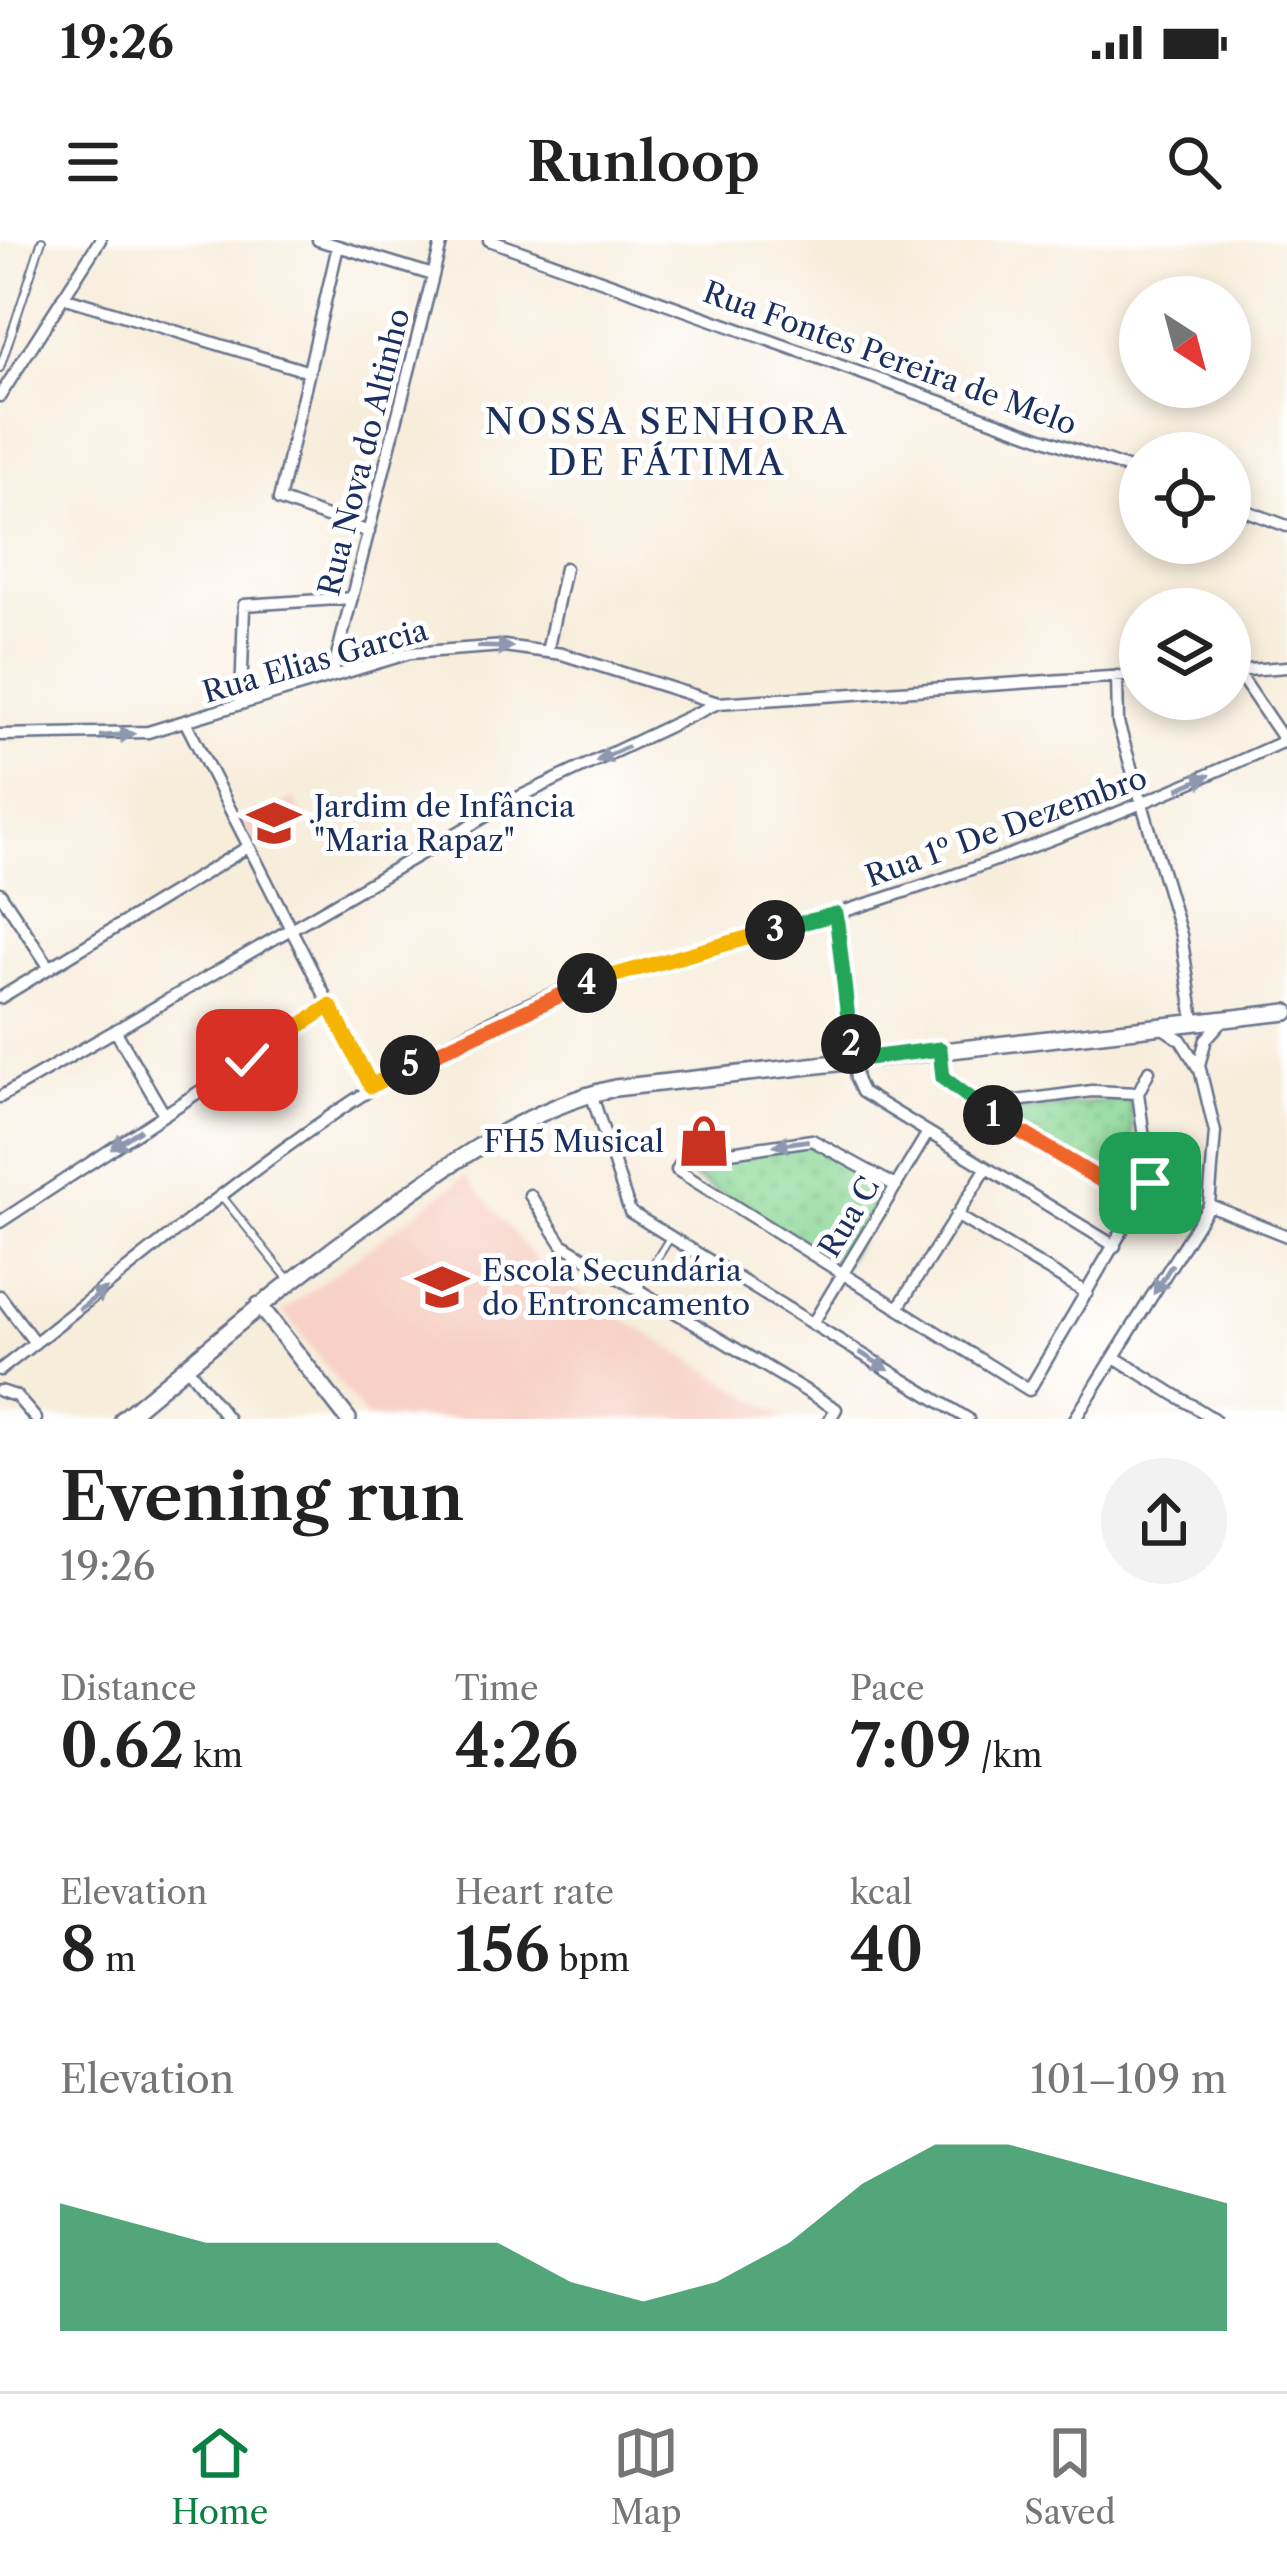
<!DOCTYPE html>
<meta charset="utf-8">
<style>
:root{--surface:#fff;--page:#f2f2f2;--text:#222;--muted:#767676;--line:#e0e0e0;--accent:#0b8043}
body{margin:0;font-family:"Libre Caslon Text",serif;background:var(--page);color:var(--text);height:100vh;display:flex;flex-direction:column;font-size:45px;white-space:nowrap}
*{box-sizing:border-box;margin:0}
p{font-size:39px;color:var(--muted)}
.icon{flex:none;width:66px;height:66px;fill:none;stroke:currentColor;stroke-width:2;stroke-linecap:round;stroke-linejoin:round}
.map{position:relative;height:1179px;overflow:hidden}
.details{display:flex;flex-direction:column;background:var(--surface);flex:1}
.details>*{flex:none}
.needle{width:78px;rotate:144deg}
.buttons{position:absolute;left:1119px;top:36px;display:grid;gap:24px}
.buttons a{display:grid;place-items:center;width:132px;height:132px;border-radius:50%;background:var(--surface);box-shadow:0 6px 18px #0003;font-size:60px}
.pin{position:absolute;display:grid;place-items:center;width:102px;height:102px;color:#fff;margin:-51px;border-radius:24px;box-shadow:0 6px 18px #0006}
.km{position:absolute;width:60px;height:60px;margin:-30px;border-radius:50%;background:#222;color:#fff;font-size:33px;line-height:60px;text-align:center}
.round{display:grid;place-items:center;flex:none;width:126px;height:126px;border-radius:63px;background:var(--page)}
.overview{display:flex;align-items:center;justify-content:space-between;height:204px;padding:0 60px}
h1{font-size:66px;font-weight:600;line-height:90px}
.figures{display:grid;grid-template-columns:repeat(3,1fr);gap:18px;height:204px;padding:12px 60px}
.figures div{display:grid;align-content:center}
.figures b{font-size:60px;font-weight:600}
.figures small{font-size:33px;font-weight:400}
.figures p{font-size:33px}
.chart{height:336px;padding:24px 60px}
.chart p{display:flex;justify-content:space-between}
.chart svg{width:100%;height:216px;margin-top:12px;fill:var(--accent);opacity:.7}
.status{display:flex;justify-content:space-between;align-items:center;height:84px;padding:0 60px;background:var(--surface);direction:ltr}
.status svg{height:33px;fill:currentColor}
header{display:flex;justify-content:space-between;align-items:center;height:156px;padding:0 60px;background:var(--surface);font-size:54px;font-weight:600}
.tabs{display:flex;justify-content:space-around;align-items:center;height:168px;border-top:3px solid var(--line);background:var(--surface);font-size:33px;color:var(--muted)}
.tabs a{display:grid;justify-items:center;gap:6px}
.tabs .on{color:var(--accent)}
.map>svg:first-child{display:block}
</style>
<div class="status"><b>19:26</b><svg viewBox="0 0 49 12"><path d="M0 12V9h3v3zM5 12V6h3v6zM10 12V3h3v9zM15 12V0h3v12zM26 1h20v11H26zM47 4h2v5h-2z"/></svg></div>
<header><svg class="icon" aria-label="menu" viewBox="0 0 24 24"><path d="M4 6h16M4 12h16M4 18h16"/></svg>Runloop<svg class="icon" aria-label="search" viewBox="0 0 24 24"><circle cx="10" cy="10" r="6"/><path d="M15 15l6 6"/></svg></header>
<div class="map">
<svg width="1287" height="1179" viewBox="0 0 1287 1179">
<defs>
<pattern id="grass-dots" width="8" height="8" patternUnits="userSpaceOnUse" patternTransform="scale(3)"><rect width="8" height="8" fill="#8bd795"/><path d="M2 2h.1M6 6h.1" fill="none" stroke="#77b983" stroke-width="1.8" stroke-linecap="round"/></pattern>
</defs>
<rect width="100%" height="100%" fill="#fff"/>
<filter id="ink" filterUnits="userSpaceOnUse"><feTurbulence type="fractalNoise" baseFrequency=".00833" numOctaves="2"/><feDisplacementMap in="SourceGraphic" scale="24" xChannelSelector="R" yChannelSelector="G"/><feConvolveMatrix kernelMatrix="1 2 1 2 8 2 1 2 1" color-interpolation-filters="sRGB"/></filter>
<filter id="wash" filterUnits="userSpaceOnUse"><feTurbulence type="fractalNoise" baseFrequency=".004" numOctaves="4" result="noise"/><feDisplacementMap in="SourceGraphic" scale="48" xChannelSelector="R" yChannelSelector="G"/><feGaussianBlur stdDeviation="2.7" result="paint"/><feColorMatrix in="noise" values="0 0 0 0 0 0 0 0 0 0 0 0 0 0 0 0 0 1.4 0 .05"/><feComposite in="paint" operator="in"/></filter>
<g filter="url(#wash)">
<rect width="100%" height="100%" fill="#f7eddb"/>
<!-- built -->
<path fill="#f7d1c6" d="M295,559l11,24 -53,25 -11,-24z
M466,936l78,94 243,149h-420l-84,-108z"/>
<!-- grass -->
<path fill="url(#grass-dots)" stroke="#53837a" stroke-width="3" d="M1130,859l8,100 -142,-86z
M811,903l80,44 -50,80 -159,-97 6,-9z"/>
</g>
<g filter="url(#ink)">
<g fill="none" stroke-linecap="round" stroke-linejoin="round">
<!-- lane casing -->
<g stroke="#68728a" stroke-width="10">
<path id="lane" d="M0,128l42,-128
M224,959l65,81
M638,1049l33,-53"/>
</g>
<!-- street casing -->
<g stroke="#68728a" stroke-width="15">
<path id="street" d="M318,0l115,35
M489,0l651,233
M338,6l-59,254 90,32
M63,57l243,74
M0,156l100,-156
M1230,265l57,21
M547,412l18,-84
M1233,431l54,-4
M1237,431l49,72
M332,436l110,-436
M1117,436l1,47 63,212 13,85
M241,464l3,-99 108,-7
M186,483l185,363
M0,495l148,-3 262,-79 94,-7 58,8 156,49 422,-28
M0,653l50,75
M837,674l19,165 6,13 253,154
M0,758l248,-151
M1160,786l21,14 18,29
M115,790l49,84
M940,809l3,29 20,19 177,107
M591,853l39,119 338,207
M0,857l521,-301 197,-93
M978,866l114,-15 46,2
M896,946l-84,-46 -129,19 -6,11 352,220 121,-207 -12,-90 11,-22
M530,955l32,49 274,165 -6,10
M1209,965l78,31
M956,975l131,78
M0,982l330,-216
M0,1056l35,47
M898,1068l88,-139
M813,1083l114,-189
M1114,1117l100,62
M186,1126l42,53
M0,1130c170,-131 362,-305 563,-380 89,-33 182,-49 272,-76 153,-46 304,-107 449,-173
M0,1151l16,5 20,23
M1075,1179l134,-214 6,-73 -16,-67 7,-26 17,-19"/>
</g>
<!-- secondary casing -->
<g stroke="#68728a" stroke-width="20">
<path id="secondary" d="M259,1065l89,114
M123,1179c85,-71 169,-141 259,-206 72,-52 145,-105 233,-125l672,-76"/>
</g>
<!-- lane -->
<use href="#lane" stroke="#fff" stroke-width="6"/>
<!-- street -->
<use href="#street" stroke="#fff" stroke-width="10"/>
<!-- secondary -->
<use href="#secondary" stroke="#fff" stroke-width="15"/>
</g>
<!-- one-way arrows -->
<defs><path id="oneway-solid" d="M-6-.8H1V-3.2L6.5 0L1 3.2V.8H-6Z" transform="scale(3)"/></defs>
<g fill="#8d97ae">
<use href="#oneway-solid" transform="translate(495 407) rotate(1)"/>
<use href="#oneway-solid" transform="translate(117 495) rotate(-4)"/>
<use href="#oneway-solid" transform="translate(612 514) rotate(155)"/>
<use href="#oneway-solid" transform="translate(1194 542) rotate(-24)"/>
<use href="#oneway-solid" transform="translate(126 899) rotate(147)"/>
<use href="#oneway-solid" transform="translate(791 903) rotate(172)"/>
<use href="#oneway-solid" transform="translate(1163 1039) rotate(122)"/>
<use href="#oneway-solid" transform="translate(93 1059) rotate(-37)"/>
<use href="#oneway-solid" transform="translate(874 1121) rotate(32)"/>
</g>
</g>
<g fill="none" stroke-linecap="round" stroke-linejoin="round" filter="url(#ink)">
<!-- split-1 casing -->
<g stroke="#fff" stroke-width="24">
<path id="split-1" d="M993,875l147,89 10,-21"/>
</g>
<!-- split-2 casing -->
<g stroke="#fff" stroke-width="24">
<path id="split-2" d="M851,804l2,16 87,-11 3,29 50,37"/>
</g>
<!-- split-3 casing -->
<g stroke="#fff" stroke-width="24">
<path id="split-3" d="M775,690l61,-16 15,130"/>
</g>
<!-- split-4 casing -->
<g stroke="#fff" stroke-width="24">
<path id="split-4" d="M587,743l188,-53"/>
</g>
<!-- split-5 casing -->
<g stroke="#fff" stroke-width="24">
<path id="split-5" d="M410,825l177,-82"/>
</g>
<!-- split-6 casing -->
<g stroke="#fff" stroke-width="24">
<path id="split-6" d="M247,820l83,-54 41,80 39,-21"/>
</g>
<!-- split-1 -->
<use href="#split-1" stroke="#f0652b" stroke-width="15"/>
<!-- split-2 -->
<use href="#split-2" stroke="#22a559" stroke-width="15"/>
<!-- split-3 -->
<use href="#split-3" stroke="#22a559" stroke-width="15"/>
<!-- split-4 -->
<use href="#split-4" stroke="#f5b400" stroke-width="15"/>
<!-- split-5 -->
<use href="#split-5" stroke="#f0652b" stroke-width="15"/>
<!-- split-6 -->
<use href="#split-6" stroke="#f5b400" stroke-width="15"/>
</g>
<!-- icons -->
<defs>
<g id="school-bare" transform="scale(4.14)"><path d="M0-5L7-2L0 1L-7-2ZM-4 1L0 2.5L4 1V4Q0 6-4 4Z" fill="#c8321e" stroke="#fff" stroke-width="2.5" paint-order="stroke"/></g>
<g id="shop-bare" transform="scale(4.14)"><path d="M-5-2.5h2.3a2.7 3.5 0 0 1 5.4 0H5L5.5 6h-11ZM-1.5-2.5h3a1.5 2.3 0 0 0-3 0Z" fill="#c8321e" stroke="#fff" stroke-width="2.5" paint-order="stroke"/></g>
</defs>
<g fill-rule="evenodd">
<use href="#school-bare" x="274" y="583"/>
<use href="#shop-bare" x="704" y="901"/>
<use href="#school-bare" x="442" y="1047"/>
</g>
<g text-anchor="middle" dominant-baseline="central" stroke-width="10" stroke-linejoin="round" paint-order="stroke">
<!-- street labels -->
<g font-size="30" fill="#1b2f5e" stroke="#fff">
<text transform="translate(890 118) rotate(20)">Rua Fontes Pereira de Melo</text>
<text transform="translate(364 212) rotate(-76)">Rua Nova do Altinho</text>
<text transform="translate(315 421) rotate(-16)">Rua Elias Garcia</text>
<text transform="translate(1006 587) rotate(-20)">Rua 1º De Dezembro</text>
<text transform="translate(849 977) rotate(-59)">Rua C</text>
</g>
<!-- poi labels -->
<g font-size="30" fill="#1b2f5e" stroke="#fff" text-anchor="start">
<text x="314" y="566">Jardim de Infância<tspan x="314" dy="34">"Maria Rapaz"</tspan></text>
<text x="664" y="901" text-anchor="end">FH5 Musical</text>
<text x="482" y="1030">Escola Secundária<tspan x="482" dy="34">do Entroncamento</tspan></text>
</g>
<!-- quarter labels -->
<g font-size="36" letter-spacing="3" fill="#1b2f5e" stroke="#fff">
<text x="667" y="181">NOSSA SENHORA<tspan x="667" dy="41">DE FÁTIMA</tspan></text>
</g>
</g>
</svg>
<div class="buttons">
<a><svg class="needle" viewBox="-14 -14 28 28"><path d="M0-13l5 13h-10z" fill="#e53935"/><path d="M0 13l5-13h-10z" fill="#767676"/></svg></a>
<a><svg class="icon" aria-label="locate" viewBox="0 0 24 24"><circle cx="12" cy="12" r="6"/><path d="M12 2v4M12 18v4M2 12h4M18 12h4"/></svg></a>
<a><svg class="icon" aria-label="layers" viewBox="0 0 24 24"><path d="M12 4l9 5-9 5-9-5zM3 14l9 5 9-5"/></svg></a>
</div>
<div class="pin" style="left:1150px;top:943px;background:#1e9e55"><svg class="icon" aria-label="arrive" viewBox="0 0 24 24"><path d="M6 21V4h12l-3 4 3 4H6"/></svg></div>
<div class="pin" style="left:247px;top:820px;background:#d93025"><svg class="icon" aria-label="check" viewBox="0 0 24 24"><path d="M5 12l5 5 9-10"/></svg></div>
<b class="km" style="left:993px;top:875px">1</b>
<b class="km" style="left:851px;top:804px">2</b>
<b class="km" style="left:775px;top:690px">3</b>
<b class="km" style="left:587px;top:743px">4</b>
<b class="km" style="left:410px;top:825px">5</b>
</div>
<section class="details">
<div class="overview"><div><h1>Evening run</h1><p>19:26</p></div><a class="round"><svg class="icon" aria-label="share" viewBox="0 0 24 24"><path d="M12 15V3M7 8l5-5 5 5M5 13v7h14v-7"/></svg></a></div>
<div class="figures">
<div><p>Distance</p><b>0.62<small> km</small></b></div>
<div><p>Time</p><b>4:26</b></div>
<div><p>Pace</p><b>7:09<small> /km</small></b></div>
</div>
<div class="figures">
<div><p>Elevation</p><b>8<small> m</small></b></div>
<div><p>Heart rate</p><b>156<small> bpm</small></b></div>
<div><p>kcal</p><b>40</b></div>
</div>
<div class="chart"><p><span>Elevation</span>101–109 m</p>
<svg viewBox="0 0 160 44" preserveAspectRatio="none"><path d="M0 44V18L10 22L20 26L30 26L40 26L50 26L60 26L70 34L80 38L90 34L100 26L110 14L120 6L130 6L140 10L150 14L160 18V44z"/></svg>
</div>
</section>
<nav class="tabs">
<a class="on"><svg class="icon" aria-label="home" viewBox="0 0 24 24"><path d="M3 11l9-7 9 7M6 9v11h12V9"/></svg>Home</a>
<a><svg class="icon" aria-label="map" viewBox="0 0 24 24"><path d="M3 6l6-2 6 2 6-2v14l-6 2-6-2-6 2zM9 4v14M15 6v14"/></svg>Map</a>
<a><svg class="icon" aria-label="saved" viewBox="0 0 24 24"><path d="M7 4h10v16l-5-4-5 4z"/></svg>Saved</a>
</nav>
